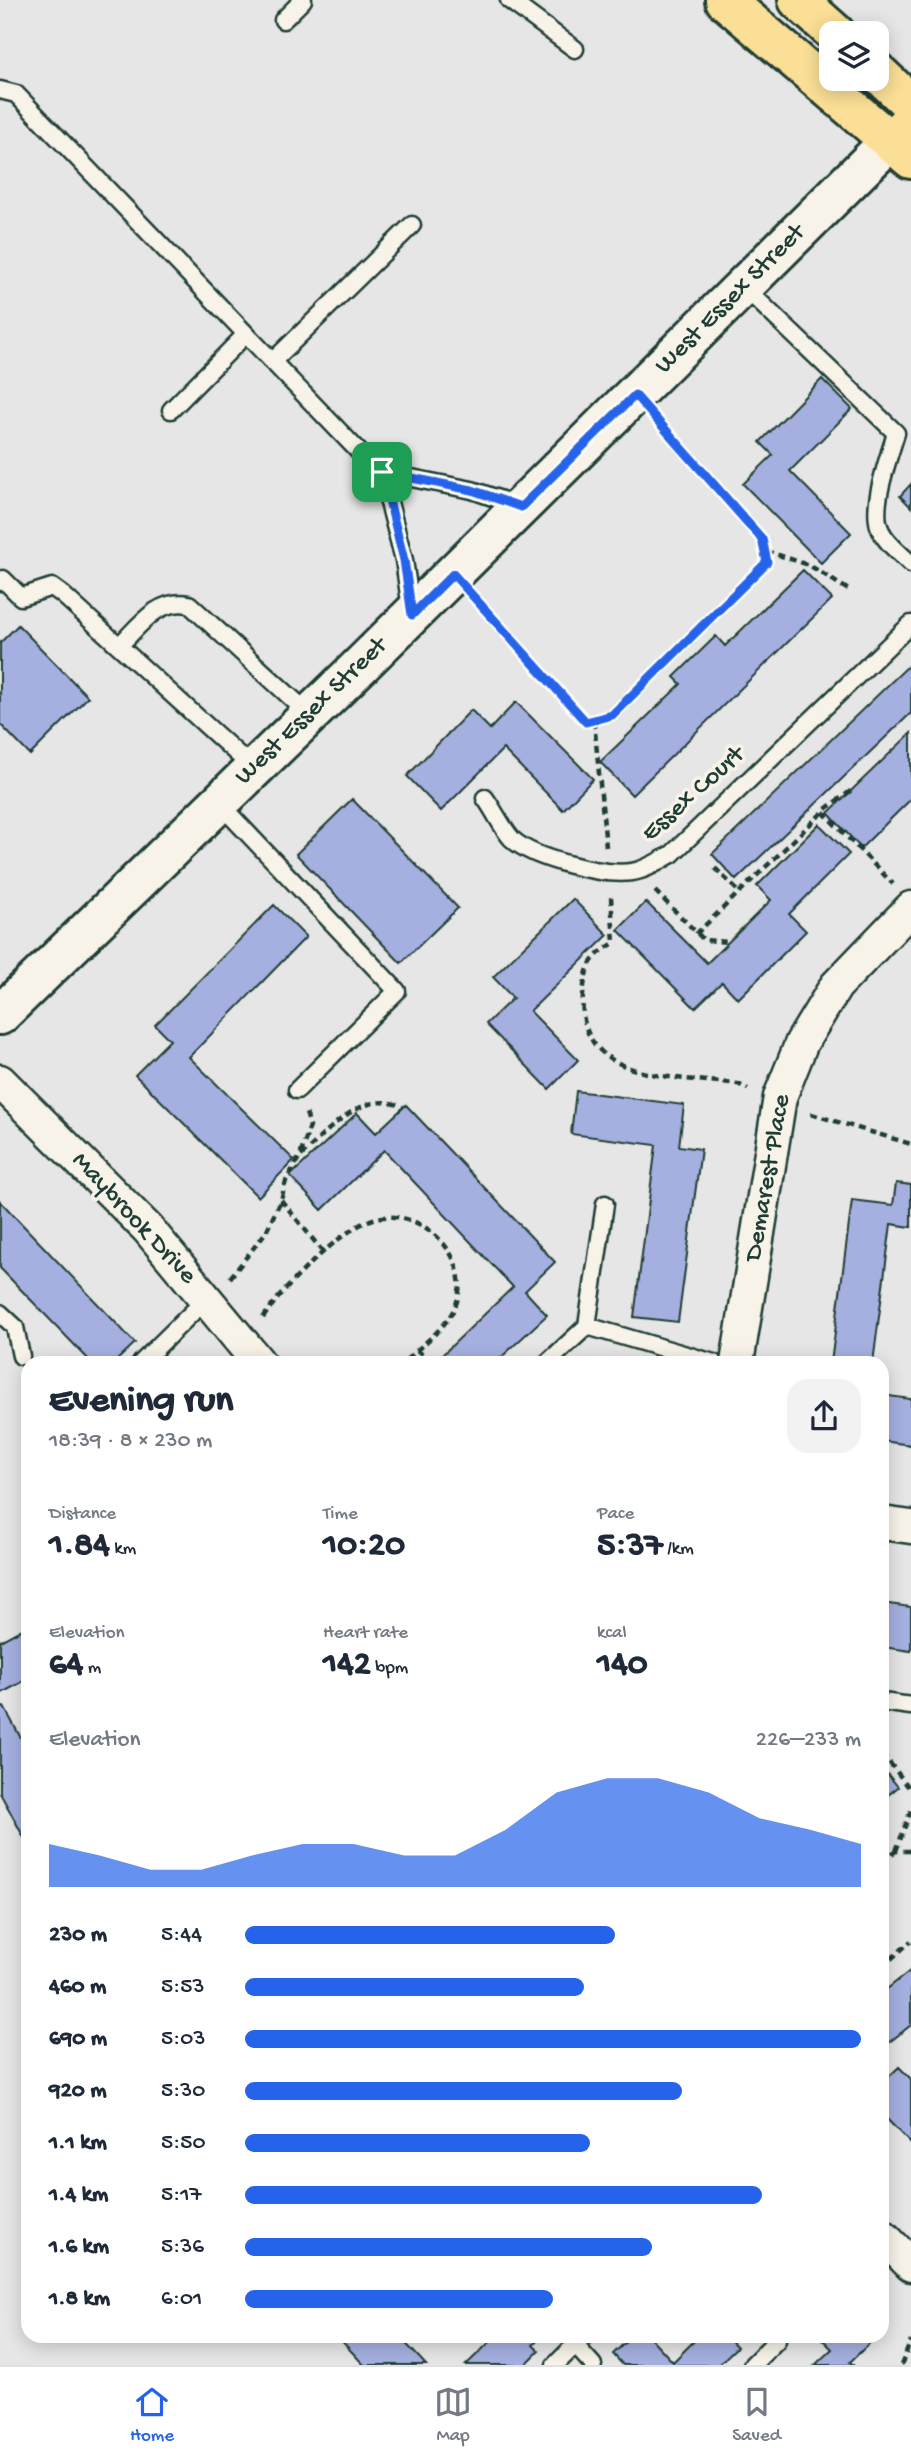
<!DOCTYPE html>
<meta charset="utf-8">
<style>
:root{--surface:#fff;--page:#f2f2f3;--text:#1f2937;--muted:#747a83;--line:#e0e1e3;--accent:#2563eb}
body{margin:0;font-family:"Gochi Hand",sans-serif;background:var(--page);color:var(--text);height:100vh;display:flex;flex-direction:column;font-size:26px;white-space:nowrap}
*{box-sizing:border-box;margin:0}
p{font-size:23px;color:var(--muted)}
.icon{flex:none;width:38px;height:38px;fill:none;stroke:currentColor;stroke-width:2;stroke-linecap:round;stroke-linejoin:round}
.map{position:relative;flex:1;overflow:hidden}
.drawer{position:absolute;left:21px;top:1356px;width:868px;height:987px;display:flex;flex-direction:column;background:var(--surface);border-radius:21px;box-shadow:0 4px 18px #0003}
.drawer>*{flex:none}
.controls{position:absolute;left:819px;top:21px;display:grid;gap:14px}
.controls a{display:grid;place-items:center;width:70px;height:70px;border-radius:14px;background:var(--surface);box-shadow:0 4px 18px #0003;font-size:35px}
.pin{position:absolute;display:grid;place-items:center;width:60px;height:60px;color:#fff;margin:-30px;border-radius:14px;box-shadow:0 4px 10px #0006}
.round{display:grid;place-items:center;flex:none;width:74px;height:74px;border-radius:21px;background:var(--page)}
.overview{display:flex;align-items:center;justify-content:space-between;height:119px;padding:0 28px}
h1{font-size:38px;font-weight:700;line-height:52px}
.stats{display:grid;grid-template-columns:repeat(3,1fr);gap:10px;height:119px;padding:7px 28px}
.stats div{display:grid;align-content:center}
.stats b{font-size:35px;font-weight:700}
.stats small{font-size:19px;font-weight:400}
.stats p{font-size:19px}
.chart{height:196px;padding:14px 28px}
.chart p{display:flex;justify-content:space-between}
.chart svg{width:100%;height:126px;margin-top:7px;fill:var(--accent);opacity:.7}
ul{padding:0 28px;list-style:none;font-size:23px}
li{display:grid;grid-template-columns:112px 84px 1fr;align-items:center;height:52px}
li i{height:18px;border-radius:9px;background:var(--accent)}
.tab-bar{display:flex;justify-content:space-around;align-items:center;height:98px;border-top:2px solid var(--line);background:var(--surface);font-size:19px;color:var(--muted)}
.tab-bar a{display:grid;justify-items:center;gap:4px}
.tab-bar .current{color:var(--accent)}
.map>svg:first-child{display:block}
</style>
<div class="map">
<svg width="911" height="2365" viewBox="0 0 911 2365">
<rect width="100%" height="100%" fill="#e7e6e6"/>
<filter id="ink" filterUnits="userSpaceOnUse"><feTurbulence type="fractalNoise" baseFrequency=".0143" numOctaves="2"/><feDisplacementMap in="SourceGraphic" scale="14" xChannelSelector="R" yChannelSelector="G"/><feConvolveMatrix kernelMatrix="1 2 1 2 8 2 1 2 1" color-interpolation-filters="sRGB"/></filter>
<g filter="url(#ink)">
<!-- building -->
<path fill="#a5b0e0" stroke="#1f3d34" stroke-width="2" d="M822,379l30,30 -62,62 61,62 -30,30 -78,-79 30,-29 -13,-13z
M911,484v23l-11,-11z
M803,570l29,29 -200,196 -32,-33 81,-78 -7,-7 42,-41 9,10z
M18,625l70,72 -58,58 -30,-31v-81z
M911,663v50l-175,167 -24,-26z
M516,702l77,77 -30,31 -60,-61 -62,62 -34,-35 64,-66 19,19z
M911,733v66l-50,49 -33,-35z
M352,799l106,109 -57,55 -105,-109z
M819,824l30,30 -60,60 17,17 -68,68 -16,-17 -27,26 -77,-78 28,-28 61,61 64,-63 -14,-14z
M573,899l35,36 -78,76 48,49 -29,29 -63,-65 27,-26 -20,-21z
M274,905l32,32 -117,120 105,103 -36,37 -123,-122 35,-35 -15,-15z
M576,1091l108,14 -5,41 22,3 -23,173 -44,-5 22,-172 -85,-11z
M406,1105l149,157 -30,29 22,24 -52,48h-49l-6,-6 73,-70 -129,-137 -62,60 -32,-34 67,-63 19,20z
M896,1183l15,2v42l-20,-3 -18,139h-42l21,-163 41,5z
M0,1201l135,142 -21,20h-22l-92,-95z
M882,1395l29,4v46l-29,-4z
M882,1603l29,4v44l-29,-4z
M28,1626v53l-28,15v-53z
M4,1707l24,44v94l-28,-52v-84z
M882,1767l16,20 -16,13z
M911,1970v55l-29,23v-55z
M899,2067l12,12v65l-29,-30v-31z
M337,2336h62l27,29h-62z
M496,2336h46l-9,9 6,6 -14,14h-59z
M632,2336h17l24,26 26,-26h28l10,11 -19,18h-95l-10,-11z
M819,2336h58l-27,26 3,3h-38l17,-16z"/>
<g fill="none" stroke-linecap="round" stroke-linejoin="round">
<!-- service casing -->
<g stroke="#1f3d34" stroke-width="21">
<path id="service" d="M509,0l66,49
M283,20l20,-20
M0,90l16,4 348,363 17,15 91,18 47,16
M744,287l152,146c-7,24 -27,76 -15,98 6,13 20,23 30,33
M272,362l140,-137
M171,410l74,-75
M381,472l23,88 7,49
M0,582l3,-3 18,18 31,-10 11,8 191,174
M119,646c20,-20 39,-48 70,-42l121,111
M485,798c9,12 17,30 27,41 21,20 91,37 120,33 14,-2 27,-11 40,-18l239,-230
M219,803l178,188 -100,99
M0,1313l15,14 6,29
M587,1326l127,37
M141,1363l66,-65
M547,1363l40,-37 18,-122
M882,1702l29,4
M575,2345l18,20
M555,2365l29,-29
M752,2365l25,-25 -4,-4"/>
</g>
<!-- minor casing -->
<g stroke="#1f3d34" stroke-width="37">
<path id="minor" d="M0,1081l148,148 111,134
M737,1363l43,-266 22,-55 34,-56 75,-78
M882,1523l29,4
M882,2235l29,30"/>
</g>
<!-- secondary casing -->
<g stroke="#1f3d34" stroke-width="44">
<path id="secondary" d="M0,1015l355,-344 535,-530"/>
</g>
<!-- primary casing -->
<g stroke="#1f3d34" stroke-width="44">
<path id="primary" d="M911,120l-21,21 21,18"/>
</g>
<!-- trunk casing -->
<g stroke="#1f3d34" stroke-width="44">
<path id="trunk" d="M725,0l165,141
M798,0l37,33
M877,72l34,32"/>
</g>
<!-- path -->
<path stroke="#1f3d34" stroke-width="4.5" stroke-dasharray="7 5" stroke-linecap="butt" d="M766,551l43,14 41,26
M478,601l108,120 26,-6 155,-153 -5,-23 -104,-117
M594,721l12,126
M823,812l70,72
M715,868l24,24
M655,891l49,49 24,2
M611,897l3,46c-25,15 -28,23 -31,52 -8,89 96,81 155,89l10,5
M696,934l132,-127 24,-17
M811,1114l100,30
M301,1156c28,-26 61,-68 102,-49
M281,1200l43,53
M230,1278l36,-46 15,-32 5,-19 14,-25 10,-30 -4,-13
M263,1318c19,-29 73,-84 105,-97 50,-21 110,38 86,88 -10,21 -35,38 -51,54
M417,1350l15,13
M882,1753l29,37
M896,1851l15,-41
M882,1860l14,-9h15
M882,1967l29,-26
M901,2365l10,-24"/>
<!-- service -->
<use href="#service" stroke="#f7f3e8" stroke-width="16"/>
<!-- minor -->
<use href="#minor" stroke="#f7f3e8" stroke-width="32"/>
<!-- secondary -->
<use href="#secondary" stroke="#f7f3e8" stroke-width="38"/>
<!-- primary -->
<use href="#primary" stroke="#fbdf96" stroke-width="38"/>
<!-- trunk -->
<use href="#trunk" stroke="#fbdf96" stroke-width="38"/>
</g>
</g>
<g fill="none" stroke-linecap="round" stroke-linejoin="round" filter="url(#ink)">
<!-- route casing -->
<g stroke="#fff" stroke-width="14">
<path id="route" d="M635,395l127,144 5,23 -155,153 -26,7 -133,-148 -41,41 -8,-55 -22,-88 90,18 49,17z"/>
</g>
<!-- route -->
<use href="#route" stroke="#2563eb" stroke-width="9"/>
</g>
<g text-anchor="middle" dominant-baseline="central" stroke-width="7" stroke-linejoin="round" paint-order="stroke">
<!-- street labels -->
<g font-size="26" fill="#1f3d34" stroke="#f7f3e8">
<text transform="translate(731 300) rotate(-45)">West Essex Street</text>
<text transform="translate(312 712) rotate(-44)">West Essex Street</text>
<text transform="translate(694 795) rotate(-42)">Essex Court</text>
<text transform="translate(769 1178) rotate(-80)">Demarest Place</text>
<text transform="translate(133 1219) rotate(47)">Maybrook Drive</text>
</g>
</g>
</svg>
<div class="controls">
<a><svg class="icon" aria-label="layers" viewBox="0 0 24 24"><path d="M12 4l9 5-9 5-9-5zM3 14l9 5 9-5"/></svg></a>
</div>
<div class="pin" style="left:382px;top:472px;background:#1e9e55"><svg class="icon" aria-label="arrive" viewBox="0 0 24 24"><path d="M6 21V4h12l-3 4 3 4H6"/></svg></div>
<section class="drawer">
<div class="overview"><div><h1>Evening run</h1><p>18:39 · 8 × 230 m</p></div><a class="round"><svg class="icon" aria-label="share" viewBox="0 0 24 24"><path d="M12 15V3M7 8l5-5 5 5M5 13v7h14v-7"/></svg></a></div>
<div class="stats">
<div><p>Distance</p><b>1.84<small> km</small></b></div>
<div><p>Time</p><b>10:20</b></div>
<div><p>Pace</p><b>5:37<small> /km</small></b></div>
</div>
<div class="stats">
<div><p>Elevation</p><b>64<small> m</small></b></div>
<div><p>Heart rate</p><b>142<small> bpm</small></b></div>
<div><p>kcal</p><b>140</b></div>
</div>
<div class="chart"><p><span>Elevation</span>226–233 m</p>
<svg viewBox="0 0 160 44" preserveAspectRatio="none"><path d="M0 44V29L10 33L20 38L30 38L40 33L50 29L60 29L70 33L80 33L90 24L100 11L110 6L120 6L130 11L140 20L150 24L160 29V44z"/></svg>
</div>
<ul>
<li><b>230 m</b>5:44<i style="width:60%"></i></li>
<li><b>460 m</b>5:53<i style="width:55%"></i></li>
<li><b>690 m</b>5:03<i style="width:100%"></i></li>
<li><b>920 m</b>5:30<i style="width:71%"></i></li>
<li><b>1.1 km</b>5:50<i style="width:56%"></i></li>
<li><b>1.4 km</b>5:17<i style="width:84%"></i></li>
<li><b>1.6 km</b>5:36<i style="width:66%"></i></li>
<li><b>1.8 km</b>6:01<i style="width:50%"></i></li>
</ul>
</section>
</div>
<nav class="tab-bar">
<a class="current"><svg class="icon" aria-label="home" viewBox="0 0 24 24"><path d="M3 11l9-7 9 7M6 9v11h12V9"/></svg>Home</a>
<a><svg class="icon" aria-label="map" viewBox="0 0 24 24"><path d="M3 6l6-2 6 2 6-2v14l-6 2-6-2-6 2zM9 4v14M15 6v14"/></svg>Map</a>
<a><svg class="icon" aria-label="saved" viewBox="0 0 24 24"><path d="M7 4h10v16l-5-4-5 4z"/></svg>Saved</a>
</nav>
